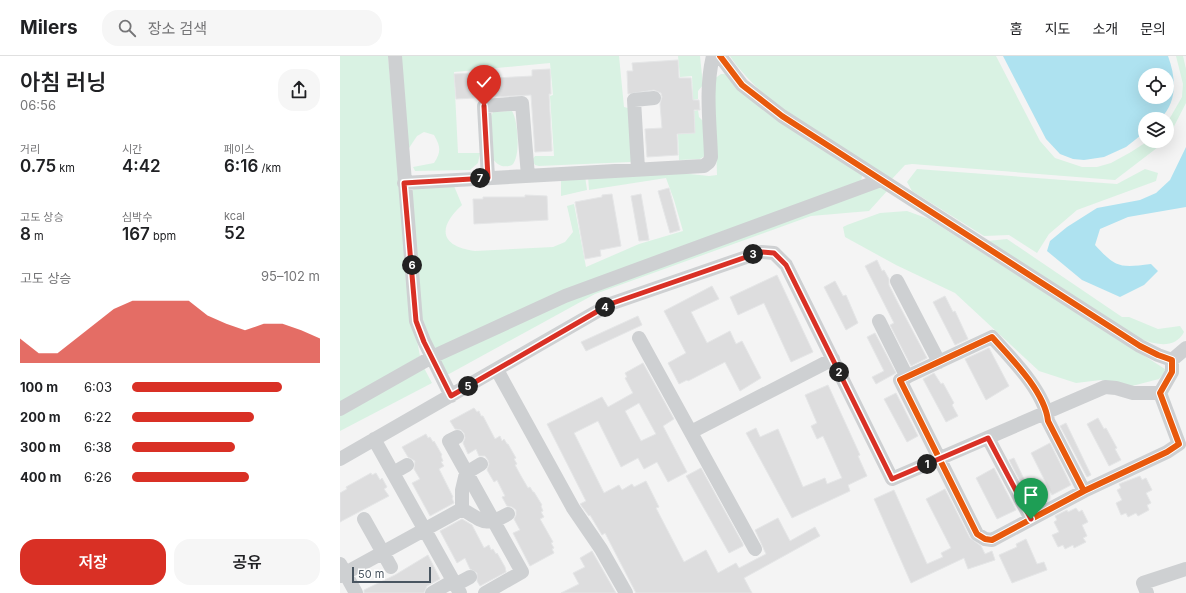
<!DOCTYPE html>
<html lang="ko">
<meta charset="utf-8">
<style>
:root{--surface:#fff;--page:#f6f6f6;--text:#202124;--muted:#757577;--line:#e0e0e0;--accent:#d93025}
body{margin:0;font-family:Inter,"Noto Sans KR",sans-serif;background:var(--page);color:var(--text);height:100vh;display:flex;flex-direction:column;font-size:15px;white-space:nowrap}
*{box-sizing:border-box;margin:0}
p{font-size:13px;color:var(--muted)}
.icon{flex:none;width:22px;height:22px;fill:none;stroke:currentColor;stroke-width:2;stroke-linecap:round;stroke-linejoin:round}
.map{position:relative;flex:1;overflow:hidden}
.panel{display:flex;flex-direction:column;background:var(--surface);width:340px}
.panel>*{flex:none}
.fabs{position:absolute;left:798px;top:12px;display:grid;gap:8px}
.fabs a{display:grid;place-items:center;width:36px;height:36px;border-radius:50%;background:var(--surface);box-shadow:0 4px 16px #0002;font-size:20px}
.scale{position:absolute;left:12px;bottom:10px;width:79px;box-sizing:border-box;padding-left:4px;border:2px solid #4a5661;border-top:0;font-size:11px;line-height:14px;white-space:nowrap;color:#4a5661;-webkit-text-stroke:3px #fff;paint-order:stroke}
.pin{position:absolute;display:grid;place-items:center;width:34px;height:34px;color:#fff;margin:-41px -17px;border-radius:50% 50% 50% 0;rotate:-45deg;box-shadow:0 0 4px #0007}
.pin .icon{rotate:45deg}
.km{position:absolute;width:20px;height:20px;margin:-10px;border-radius:50%;background:#222;color:#fff;font-size:11px;line-height:20px;text-align:center}
.round{display:grid;place-items:center;flex:none;width:42px;height:42px;border-radius:16px;background:var(--page)}
.headline{display:flex;align-items:center;justify-content:space-between;height:68px;padding:0 20px}
h1{font-size:22px;font-weight:600;line-height:30px}
.metrics{display:grid;grid-template-columns:repeat(3,1fr);gap:6px;height:68px;padding:4px 20px}
.metrics div{display:grid;align-content:center}
.metrics b{font-size:17px;font-weight:600}
.metrics small{font-size:11px;font-weight:400}
.metrics p{font-size:11px}
.chart{height:112px;padding:8px 20px}
.chart p{display:flex;justify-content:space-between}
.chart svg{width:100%;height:72px;margin-top:4px;fill:var(--accent);opacity:.7}
.cta{display:flex;gap:8px;margin-top:auto;padding:8px 20px}
.cta a{flex:1;height:46px;border-radius:16px;background:var(--accent);color:#fff;font-size:16px;font-weight:600;line-height:46px;text-align:center}
.cta a+a{background:var(--page);color:var(--text)}
ul{padding:0 20px;list-style:none;font-size:13px}
li{display:grid;grid-template-columns:64px 48px 1fr;align-items:center;height:30px}
li i{height:10px;border-radius:5px;background:var(--accent)}
header{display:flex;align-items:center;gap:24px;box-sizing:border-box;height:56px;padding:0 20px;background:var(--surface);border-bottom:1px solid var(--line)}
header strong{font-size:19px}
nav{display:flex;gap:22px;margin-inline-start:auto;font-size:14px}
.search{width:280px;height:36px;background:var(--page);display:flex;align-items:center;gap:10px;box-sizing:border-box;padding:0 14px;border-radius:16px;color:var(--muted);font-size:15px}
main{display:flex;flex:1;min-height:0}
.map>svg:first-child{display:block}
</style>
<header>
<strong>Milers</strong>
<div class="search"><svg class="icon" aria-label="search" viewBox="0 0 24 24"><circle cx="10" cy="10" r="6"/><path d="M15 15l6 6"/></svg>장소 검색</div>
<nav><a>홈</a><a>지도</a><a>소개</a><a>문의</a></nav>
</header>
<main>
<section class="panel">
<div class="headline"><div><h1>아침 러닝</h1><p>06:56</p></div><a class="round"><svg class="icon" aria-label="share" viewBox="0 0 24 24"><path d="M12 15V3M7 8l5-5 5 5M5 13v7h14v-7"/></svg></a></div>
<div class="metrics">
<div><p>거리</p><b>0.75<small> km</small></b></div>
<div><p>시간</p><b>4:42</b></div>
<div><p>페이스</p><b>6:16<small> /km</small></b></div>
</div>
<div class="metrics">
<div><p>고도 상승</p><b>8<small> m</small></b></div>
<div><p>심박수</p><b>167<small> bpm</small></b></div>
<div><p>kcal</p><b>52</b></div>
</div>
<div class="chart"><p><span>고도 상승</span>95–102 m</p>
<svg viewBox="0 0 160 44" preserveAspectRatio="none"><path d="M0 44V29L10 38L20 38L30 29L40 20L50 11L60 6L70 6L80 6L90 6L100 15L110 20L120 24L130 20L140 20L150 24L160 29V44z"/></svg>
</div>
<ul>
<li><b>100 m</b>6:03<i style="width:80%"></i></li>
<li><b>200 m</b>6:22<i style="width:65%"></i></li>
<li><b>300 m</b>6:38<i style="width:55%"></i></li>
<li><b>400 m</b>6:26<i style="width:62%"></i></li>
</ul>
<div class="cta"><a>저장</a><a>공유</a></div>
</section>
<div class="map">
<svg width="846" height="537" viewBox="0 0 846 537">
<rect width="100%" height="100%" fill="#f4f4f4"/>
<!-- green -->
<path fill="#d9f2e3" d="M0,0h48l21,242 11,58 -80,49z
M60,0h219l5,51 4,1 6,53 -4,1 -91,4 -4,-1 -3,-5 3,-4h19l-4,-60 3,-1 -3,-32 -96,9 4,81h22l-2,10 -8,7 -55,1 -2,-4 21,-4c7,-11 7,-16 0,-28l-10,-3 -7,4 -10,15z
M338,0h22l3,29 -5,6v8l-5,1 -1,-24 -12,1z
M390,0h266l44,85 15,17 27,9h15l14,-4 20,-11 17,-11h18l-51,39 -203,-16 -7,1 -14,15c-51,-32 -128,-74 -161,-124z
M836,0h7l3,13v34l-19,37v-17l15,-26 1,-13z
M381,18h4l134,97 3,5 -1,5 -426,169 -14,-31 -10,-126 4,-6 39,-1 8,19c-25,23 -22,41 13,46l78,-4 12,-5 8,-10 -6,-26 7,-2 12,63 53,-23 44,-13 -9,-31 -8,-22 -77,12 -1,-14 82,-4 39,4 8,-1 -3,-96z
M358,54l1,7 5,5 2,33 -6,4 -21,1 -1,-26 17,-1 -1,-22z
M172,55c6,9 9,46 0,54 -8,3 -14,1 -19,-6l-2,-43 2,-4z
M577,113l200,15 28,-15 13,4 -2,8 -79,29 -28,24 -12,19 -28,-18 -25,1 -72,-45 -5,-9z
M245,120l2,14 -26,6v-17z
M537,128l10,7 -18,20 -58,5 -216,78 -146,80h-4l-6,-15 127,-62z
M567,155l22,8 236,150v3l-6,7 -27,7 -31,-6 -25,3 -37,-12 -84,-78 -59,-28 -51,-28 -2,-10 4,-2 33,-12z
M667,183l115,78h7l29,12 22,-3 4,6c-9,17 -27,13 -43,7l-154,-98z
M84,312l8,15 -92,48v-18z"/>
<!-- water -->
<path fill="#aee2f0" fill-rule="evenodd" d="M663,0h165c8,22 10,45 -8,63h-15v13l-19,15 -22,10 -20,3 -11,-1 -13,-5 -14,-15zM805,19h22v22h-22z
M846,91v60l-58,10 -28,12 -5,16c21,23 25,23 56,19l7,7 -14,14 -24,12 -38,-17 -35,-29 3,-10 17,-14 30,-19 43,-8 16,-7 14,-13z"/>
<!-- building -->
<path fill="#ddddde" stroke="#e5e6e7" fill-rule="evenodd" d="M338,4l1,18h12l2,22h6l1,10h-6l1,23 -18,1 1,21 -31,2 -2,-28 17,-1 -2,-24 2,-7 -1,-4 -7,-3 -26,4 -1,-23h6l-1,-8z
M210,13l1,25h-2l3,57 -17,1 -4,-57 -75,4 -2,-25 24,-1v6l54,-3v-6z
M329,132l11,42 -10,3 -12,-42z
M272,138l9,52 -21,4 1,6 -16,3 -10,-57 27,-5v-2z
M301,138l8,46 -10,1 -8,-45z
M185,139l22,1 1,24 -74,4 -1,-25h10v-2h42z
M537,204l5,11 2,-1 5,9v6l9,18 29,55 -16,8 -21,-41 4,-2 -29,-57z
M437,219l36,77 -22,10 -27,-59 -26,12 -8,-18z
M495,225l8,15 3,-1 12,28 -12,7 -22,-43z
M372,230l7,13 -28,13 16,31 23,-12 6,13 6,-3 19,37 -21,13 -15,-29 -37,19 -1,-1 -8,4 -11,-21 18,-10 -22,-42z
M605,240l8,16 2,-1 13,28 -13,6 -22,-43z
M298,260l4,9 -56,26 -5,-9z
M535,277l21,40 -20,11 -4,-7 12,-6 -17,-34z
M649,292l20,38 -23,14 -21,-41z
M303,307l31,56 -11,7 24,46 -19,10 -11,-20 -13,7 -6,-11 -17,9 -23,-46 -24,12 30,60 15,-8 3,5 10,-6 2,3 12,-6 13,26 -3,1 28,54 22,-12 12,23 18,-10 3,5 27,-14 -11,-24 23,-12 12,23 25,-14 5,9 -76,42 8,15h-116l-31,-60 -3,2 -12,-20 -1,1 -9,-12 6,-3 -39,-77 55,-27 6,10 25,-14 -8,-15 2,-1 -2,-4zM299,347l17,31 -15,7 -16,-30z
M594,317l7,11 2,-1 11,20 -2,2 6,11 -12,6 -23,-43z
M488,329l32,70 -2,1 9,20 -19,9 2,6 -58,27 -46,-85 10,-5 4,9 18,-8 25,58 22,-9 2,6 15,-6 -19,-42 -6,3 -6,-13 6,-3 -12,-28z
M556,337l22,43 -11,6 -23,-43z
M134,352l3,4 2,-1 2,5h2l12,23 5,-3 2,5 2,-2 3,5h1l8,14 -2,1 3,5 -2,1 6,11 7,12 2,-1 3,5h1l8,13 -1,1 2,5 -2,1 3,5 -4,2 13,23 -2,1 3,5 -2,1 2,4 -24,13 -17,-33 7,-3 -6,-11 2,-4v-5l-4,-3 -5,-1 -5,-9 3,-1 -8,-16 -3,2 -7,-12 2,-6 -1,-4 -3,-4h-6l-3,-7 -8,5 -5,-11 2,-5 -1,-5 -3,-3 -6,-1 -5,-8z
M758,362l6,11 2,-1 11,20 -2,1 6,11 -12,6 -22,-42z
M726,367l25,52 -4,2 -27,-51z
M86,378l2,4 2,-1 3,5 1,-1 8,14 -1,1 2,5 -2,1 3,4 -5,3 14,28 -1,1 2,5 -24,13 -18,-33 8,-4 -6,-10 1,-8 -7,-4 -6,-10z
M710,387l21,42 -19,10 -21,-42z
M674,402l20,42 -3,2 -22,-42z
M361,412l42,76v2l-14,7 -43,-77z
M654,412l22,42 -19,9 -21,-41z
M31,417l1,2 4,-2 4,7 2,-2 5,9 -3,2 5,7 -49,26v-29l7,-4 -1,-2z
M800,420l2,4 4,-2 6,12 -6,3 5,10 -4,2 2,5 -11,6 -2,-3 -8,4 -2,-4 -5,2 -5,-12 6,-3 -5,-10 4,-2 -2,-4z
M605,433l25,49 11,8 4,8 7,-3 3,9 -27,9 -4,-11 -53,25 -37,-84 20,-9 33,74 16,-7 -2,-4 10,-5 -25,-49z
M736,452l3,4 3,-2 6,12 -6,3 5,11 -4,2 3,4 -12,6 -1,-3 -8,4 -2,-4 -5,2 -6,-12 7,-3 -5,-10 3,-2 -2,-4 12,-6 1,2z
M122,463l10,6 12,23 5,-3 2,5 2,-1 3,5 1,-1 8,14 1,5 -26,14 -3,-5v-8l-7,-4 -5,-11 -8,5 -17,-32z
M686,483l11,25 7,-2 3,8 -35,13 -13,-28 18,-8 -1,-3z
M252,495l24,42h-55l18,-9 -6,-11 12,-6 -5,-9z
M88,499l12,24 -13,7 -3,7h-60v-3l31,-15z"/>
<g fill="none" stroke-linecap="round" stroke-linejoin="round">
<!-- minor -->
<path stroke="#ced0d2" stroke-width="14" d="M55,0l21,265 8,20 27,55
M380,0l22,29 40,31 358,230 18,9 14,5v12l-12,21 19,51 -12,8 -83,39 -92,49 -7,-1 -8,-5 -77,-154 92,-43c19,21 53,55 56,84l36,70
M298,113l-4,-69 20,-2
M148,122l-4,-72 38,-3 6,73
M64,127l300,-17 5,-4 2,-5c-1,-33 -6,-69 2,-101
M557,225l42,81
M539,265l28,56
M299,282l116,211
M832,304l14,-12
M157,314l76,138 28,41 25,44
M0,353l92,-52 133,-61 316,-116
M351,376l142,-73
M117,381l-8,4 73,131 -37,21
M648,382l43,81
M34,383l86,154
M0,403l270,-155 151,-52 13,1 12,12 106,214 213,-92 11,1 17,5h27
M53,417l14,-8
M122,453v-19l4,-17 15,-9
M122,453c22,13 23,18 46,5
M24,463l27,48
M0,508l16,29
M0,520l122,-67
M115,529l15,-8
M92,537l21,-12
M807,537l-4,-10 43,-14"/>
<!-- cycleway casing -->
<g stroke="#fff" stroke-width="8">
<path id="cycleway" d="M380,0l22,29 40,31 358,230 18,9 14,5v12l-12,21 19,51 -12,8 -83,39 -92,49 -7,-1 -8,-5 -77,-154 92,-43c19,21 53,55 56,84l36,70"/>
</g>
<!-- cycleway -->
<use href="#cycleway" stroke="#e8590c" stroke-width="6"/>
</g>
<g fill="none" stroke-linecap="round" stroke-linejoin="round">
<!-- route casing -->
<g stroke="#fff" stroke-width="8">
<path id="route" d="M144,50l4,72 -84,5 12,138 8,21 27,54 159,-92 151,-52 13,1 12,12 106,214 96,-41 43,81"/>
</g>
<!-- route -->
<use href="#route" stroke="#d93025" stroke-width="5"/>
</g>
</svg>
<div class="fabs">
<a><svg class="icon" aria-label="locate" viewBox="0 0 24 24"><circle cx="12" cy="12" r="6"/><path d="M12 2v4M12 18v4M2 12h4M18 12h4"/></svg></a>
<a><svg class="icon" aria-label="layers" viewBox="0 0 24 24"><path d="M12 4l9 5-9 5-9-5zM3 14l9 5 9-5"/></svg></a>
</div>
<div class="scale">50 m</div>
<div class="pin" style="left:691px;top:463px;background:#1e9e55"><svg class="icon" aria-label="arrive" viewBox="0 0 24 24"><path d="M6 21V4h12l-3 4 3 4H6"/></svg></div>
<div class="pin" style="left:144px;top:50px;background:#d93025"><svg class="icon" aria-label="check" viewBox="0 0 24 24"><path d="M5 12l5 5 9-10"/></svg></div>
<b class="km" style="left:587px;top:408px">1</b>
<b class="km" style="left:499px;top:316px">2</b>
<b class="km" style="left:413px;top:198px">3</b>
<b class="km" style="left:265px;top:251px">4</b>
<b class="km" style="left:128px;top:330px">5</b>
<b class="km" style="left:72px;top:209px">6</b>
<b class="km" style="left:140px;top:122px">7</b>
</div>
</main>
